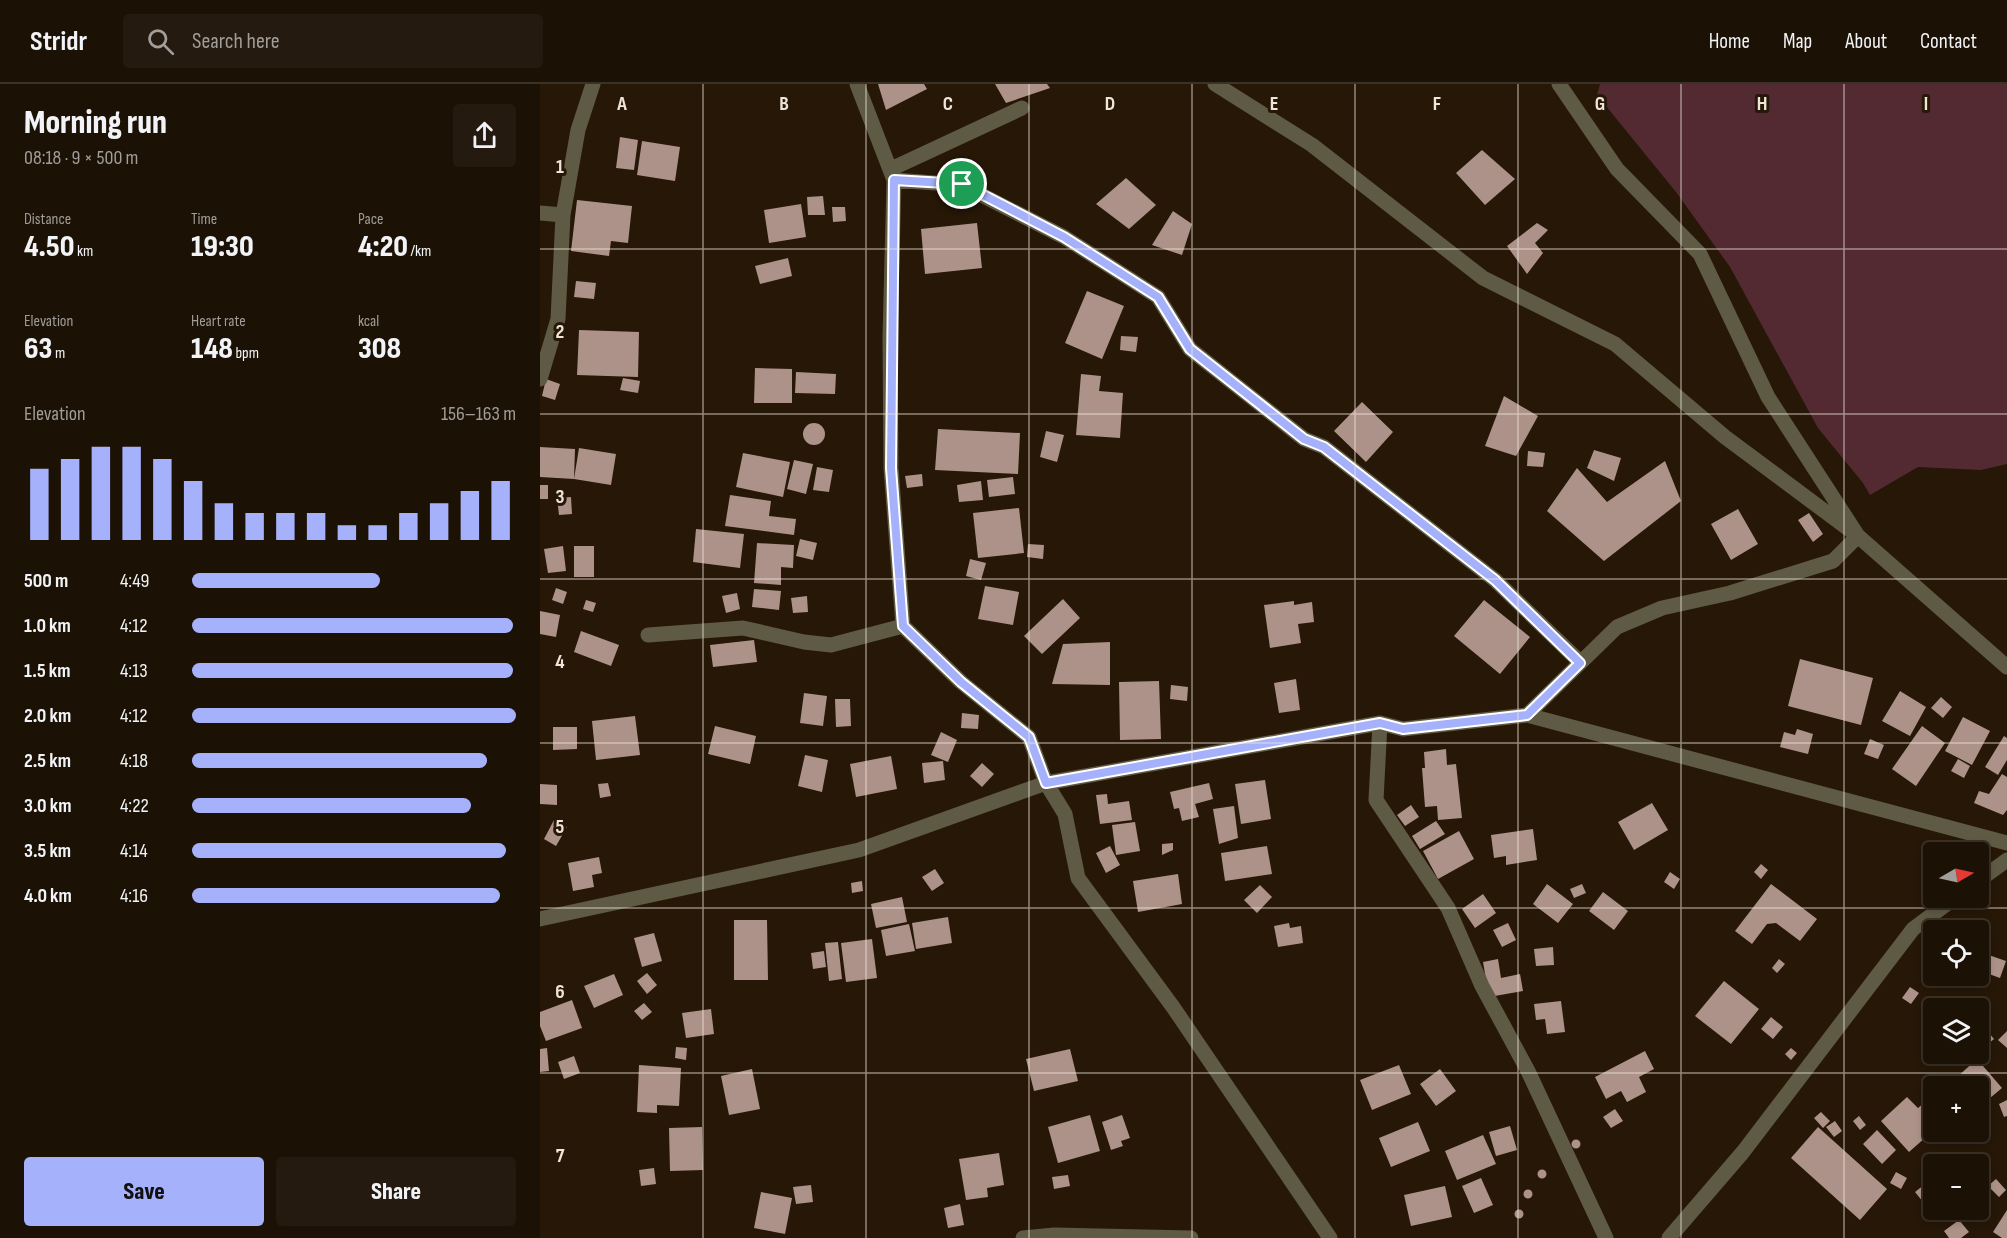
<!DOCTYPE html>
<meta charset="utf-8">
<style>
:root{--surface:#1c1105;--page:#251a0f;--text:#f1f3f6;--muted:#a09d9a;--line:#3a3127;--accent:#a6b1fc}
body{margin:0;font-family:"Sofia Sans Condensed",sans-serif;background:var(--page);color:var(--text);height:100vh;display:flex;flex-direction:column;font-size:22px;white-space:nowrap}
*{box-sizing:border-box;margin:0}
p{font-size:20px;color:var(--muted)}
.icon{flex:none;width:33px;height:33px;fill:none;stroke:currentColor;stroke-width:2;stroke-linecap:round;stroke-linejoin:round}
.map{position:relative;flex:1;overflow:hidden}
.side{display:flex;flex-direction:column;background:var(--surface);width:540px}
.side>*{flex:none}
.needle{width:39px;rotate:81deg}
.buttons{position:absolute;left:1383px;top:758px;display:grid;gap:12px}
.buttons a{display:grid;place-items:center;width:66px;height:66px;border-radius:6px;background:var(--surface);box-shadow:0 3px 9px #0003,0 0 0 2px var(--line);font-size:30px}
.pin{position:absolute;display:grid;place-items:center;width:51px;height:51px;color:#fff;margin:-26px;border:3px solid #fff;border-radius:50%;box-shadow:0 2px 6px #0007}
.round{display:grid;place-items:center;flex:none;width:63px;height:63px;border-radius:6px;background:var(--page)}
.summary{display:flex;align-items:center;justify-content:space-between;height:102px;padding:0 24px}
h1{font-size:33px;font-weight:800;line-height:45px}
.stats{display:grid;grid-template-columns:repeat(3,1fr);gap:9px;height:102px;padding:6px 24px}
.stats div{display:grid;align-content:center}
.stats b{font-size:30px;font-weight:800}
.stats small{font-size:16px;font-weight:400}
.stats p{font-size:16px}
.chart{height:168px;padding:12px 24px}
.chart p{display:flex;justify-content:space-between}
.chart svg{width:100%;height:108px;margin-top:6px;stroke:var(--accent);stroke-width:6}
.primary-button{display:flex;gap:12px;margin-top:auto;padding:12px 24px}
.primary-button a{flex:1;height:69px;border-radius:6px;background:var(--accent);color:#111;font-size:24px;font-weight:800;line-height:69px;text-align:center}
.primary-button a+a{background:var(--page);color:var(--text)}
ul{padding:0 24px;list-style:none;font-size:20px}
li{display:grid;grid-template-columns:96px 72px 1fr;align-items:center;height:45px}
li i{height:15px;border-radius:8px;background:var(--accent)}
header{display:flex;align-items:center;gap:36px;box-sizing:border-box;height:84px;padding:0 30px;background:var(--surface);border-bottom:2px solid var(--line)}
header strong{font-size:28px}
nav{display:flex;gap:33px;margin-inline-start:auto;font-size:21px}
.search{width:420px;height:54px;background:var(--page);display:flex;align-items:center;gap:15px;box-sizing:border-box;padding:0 21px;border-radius:6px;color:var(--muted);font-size:22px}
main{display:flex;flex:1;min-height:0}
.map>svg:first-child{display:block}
</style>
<header>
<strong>Stridr</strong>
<div class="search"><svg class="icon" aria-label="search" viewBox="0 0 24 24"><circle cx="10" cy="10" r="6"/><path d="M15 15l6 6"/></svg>Search here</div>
<nav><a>Home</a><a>Map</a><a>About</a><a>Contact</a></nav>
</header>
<main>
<section class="side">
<div class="summary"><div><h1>Morning run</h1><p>08:18 · 9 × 500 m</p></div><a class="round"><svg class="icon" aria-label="share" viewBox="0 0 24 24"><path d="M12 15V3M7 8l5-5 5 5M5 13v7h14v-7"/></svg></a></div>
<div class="stats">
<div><p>Distance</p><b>4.50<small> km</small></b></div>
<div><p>Time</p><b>19:30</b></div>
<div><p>Pace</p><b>4:20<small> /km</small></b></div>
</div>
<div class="stats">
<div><p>Elevation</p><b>63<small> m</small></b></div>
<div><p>Heart rate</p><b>148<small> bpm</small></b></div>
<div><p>kcal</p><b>308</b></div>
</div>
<div class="chart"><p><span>Elevation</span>156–163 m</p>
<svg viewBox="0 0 160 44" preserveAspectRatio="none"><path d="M5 44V15M15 44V11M25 44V6M35 44V6M45 44V11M55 44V20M65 44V29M75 44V33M85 44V33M95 44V33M105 44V38M115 44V38M125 44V33M135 44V29M145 44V24M155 44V20"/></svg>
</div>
<ul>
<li><b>500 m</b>4:49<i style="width:58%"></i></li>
<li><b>1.0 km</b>4:12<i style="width:99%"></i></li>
<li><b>1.5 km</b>4:13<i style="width:99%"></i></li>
<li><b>2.0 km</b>4:12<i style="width:100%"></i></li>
<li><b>2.5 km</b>4:18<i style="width:91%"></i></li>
<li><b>3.0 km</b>4:22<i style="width:86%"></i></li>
<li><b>3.5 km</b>4:14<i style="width:97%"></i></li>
<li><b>4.0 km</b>4:16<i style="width:95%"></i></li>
</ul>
<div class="primary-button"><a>Save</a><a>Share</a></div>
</section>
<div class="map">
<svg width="1467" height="1154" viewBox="0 0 1467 1154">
<rect width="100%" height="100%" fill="#261707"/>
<!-- green -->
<path fill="#532a32" d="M1060,0h407v380l-26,6 -63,-3 -48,28 -7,-12 -45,-55 -88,-161 -54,-75 -79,-97z"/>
<!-- building -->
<path fill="#ad9289" d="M338,0h46l3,5 -41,21z
M455,0h52l3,4 -44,15z
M80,53l18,3 -4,30 -18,-2z
M102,57l38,6 -5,34 -38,-6z
M942,66l33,29 -30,26 -29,-32z
M586,94l30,27 -27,24 -33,-25z
M283,112l2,19h-17l-1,-18z
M37,116l55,6 -4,37 -17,-2 -2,15 -38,-5z
M261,120l5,33 -37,6 -5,-33z
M292,123h13l1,14 -13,1z
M633,127l19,13 -10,31 -30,-10z
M437,139l5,45 -57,6 -4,-45z
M997,139l11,7 -13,13 8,10 -16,21 -20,-28z
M248,174l4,18 -32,8 -5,-18z
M36,197l20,2 -2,16 -20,-2z
M547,207l37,15 -22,53 -37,-16z
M39,246l60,2 -1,45 -61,-2z
M581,252l17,1 -2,15 -16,-2z
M215,284l37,1v34h-38z
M256,288l40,2 -1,20 -40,-1z
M541,290l20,2 -2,15 24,2 -3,45 -44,-3z
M83,294l17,3 -2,12 -18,-3z
M6,295l14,5 -5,16 -13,-4z
M964,312l34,20 -22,40 -31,-10z
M822,318l31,30 -27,30 -32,-31z
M263 350a11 11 0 1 1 22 0a11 11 0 1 1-22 0Z
M398,345l82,4 -2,41 -83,-4z
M506,347l18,4 -7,27 -17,-5z
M0,363l35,2 -1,30 -34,-2z
M39,364l37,6 -5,31 -37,-6z
M1054,366l27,8 -7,23 -27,-13z
M988,367l17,2 -2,14 -16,-1z
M203,369l47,9 -7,35 -47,-10z
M254,376l19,4 -7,30 -19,-5z
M1125,377l16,40 -77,60 -57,-50 30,-43 30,34z
M277,383l16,3 -4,22 -16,-2z
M382,390l1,12 -16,2 -2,-12z
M473,393l2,17 -26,3 -2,-17z
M441,397l2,19 -24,2 -2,-17z
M0,401h8v14h-8z
M190,411l41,6 -2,15 27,3 -2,16 -69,-9z
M31,413l1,17 -13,1 -2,-17z
M479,424l5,45 -46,5 -5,-45z
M1198,425l20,35 -27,16 -20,-36z
M1269,429l14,21 -10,8 -15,-22z
M156,445l48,5 -4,34 -47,-6z
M260,455l17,4 -4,17 -17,-4z
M217,459l37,2 -1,23 -12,-1v18l-27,-2z
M488,460l16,1 -1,14 -16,-2z
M23,462l3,25 -18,2 -4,-24z
M34,462h20v31h-20z
M430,475l16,4 -5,17 -15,-4z
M445,502l34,6 -6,33 -35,-6z
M16,504l11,4 -4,12 -11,-4z
M214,505l27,2 -2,19 -27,-3z
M197,509l3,16 -14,4 -4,-17z
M267,512l1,16 -15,1 -2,-15z
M523,515l17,19 -38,36 -18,-18z
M46,516l10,3 -3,9 -10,-3z
M944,516l46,37 -30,37 -46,-38z
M754,517v4l18,-3 2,20 -16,2 3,19 -31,5 -6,-43z
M0,527l20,4 -4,22 -16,-3z
M41,547l38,14 -8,21 -37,-14z
M214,556l3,22 -44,5 -3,-22z
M570,558v43l-58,-1 11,-40z
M1260,575l73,19 -12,47 -73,-19z
M756,595l4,31 -21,3 -5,-30z
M619,597l2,58 -41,1 -1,-58z
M631,601l17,2 -1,14 -17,-2z
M1360,607l26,16 -16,29 -28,-15z
M264,609l23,3 -4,30 -23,-3z
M1401,613l11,10 -9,11 -12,-10z
M295,615h15l1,27 -15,1z
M422,629l17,2 -1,14 -17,-1z
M95,632l5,39 -44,5 -4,-39z
M1423,633l27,14 -18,34 -27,-14z
M175,642l41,10 -6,28 -42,-10z
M1382,642l23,17 -29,43 -24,-17z
M13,643h24v22l-24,1z
M1257,645l16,5 -5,20 -28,-7 4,-15 11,3z
M401,648l16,8 -9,22 -17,-7z
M1464,652l3,2v22l-9,15 -13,-8z
M1330,655l14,6 -6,14 -14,-5z
M906,665l1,16 9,-1 6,54 -24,2 -1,-14 -12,1 -3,-39h3l-1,-16z
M265,671l23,5 -6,32 -24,-6z
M351,672l6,33 -41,8 -6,-33z
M1418,675l12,7 -6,12 -13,-7z
M403,677l2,19 -21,3 -2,-20z
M442,679l12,11 -12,13 -12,-11z
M1462,690l5,3v33l-4,5 -29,-12 5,-12 10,3z
M725,696l6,39 -30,5 -6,-40z
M68,699l3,13 -11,2 -2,-14z
M669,699l4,16 -18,5 4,13 -17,4 -3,-13 -5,1 -4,-17z
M0,700l17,1v20l-17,-1z
M567,710l1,10 21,-3 3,19 -32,4 -4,-29z
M1112,719l16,27 -34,20 -16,-28z
M871,721l8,12 -14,9 -8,-11z
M694,722l4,32 -19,6 -6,-35z
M14,736l13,7 -11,19 -12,-7z
M896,737l9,13 -25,15 -8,-13z
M595,738l5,29 -24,4 -4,-30z
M993,745l4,31 -31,5v-9l-12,2 -3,-23z
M919,747l15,28 -36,20 -15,-28z
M633,759v7l-11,5v-11z
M570,762l10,19 -14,8 -10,-20z
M727,762l5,28 -47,7 -4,-28z
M59,773l3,16 -10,2 2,12 -21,4 -5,-28z
M1221,780l7,6 -7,9 -7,-7z
M395,785l9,14 -12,8 -10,-14z
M1130,788l10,7 -6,10 -10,-7z
M638,790l4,30 -44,8 -5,-31z
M322,797l1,10 -11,2 -1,-10z
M1007,800l26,20 -15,19 -25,-19z
M1042,800l4,9 -12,5 -4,-9z
M1231,800l46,35 -17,22 -24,-18 -9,1 -15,20 -17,-13z
M720,801l12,12 -15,16 -13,-13z
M1063,808l25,19 -14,19 -25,-19z
M943,810l13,19 -21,15 -13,-19z
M362,813l5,25 -31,6 -5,-24z
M408,833l4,26 -36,6 -4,-26z
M194,836h33l1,60h-34z
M749,839l1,5 11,-2 2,17 -25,4 -4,-21z
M968,839l8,17 -14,7 -9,-17z
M369,840l6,27 -29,5 -5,-26z
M114,849l8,28 -20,6 -8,-29z
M332,855l5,39 -31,4 -5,-39z
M298,858l4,37 -13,2 -4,-38z
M1013,863l1,18 -18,1 -2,-17z
M284,867l2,16 -13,2 -2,-16z
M1440,868l26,9 -6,17 -22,-8z
M958,875l3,19 19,-4 3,17 -34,6 -6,-35z
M1239,875l6,5 -8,9 -5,-5z
M107,889l10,12 -10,9 -10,-13z
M74,890l9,21 -29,13 -10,-22z
M1184,897l35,28 -28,35 -36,-28z
M1370,903l9,6 -8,11 -9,-6z
M32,916l10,28 -36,13 -6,-15v-14z
M1021,917l4,31 -18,2 -2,-15 -9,1 -2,-16z
M104,919l8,9 -10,8 -8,-9z
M171,925l3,25 -28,4 -4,-25z
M1231,933l12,10 -10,12 -12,-10z
M1444,943l10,12 -11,9 -5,-4v-12z
M1467,947v17l-9,-8z
M136,963l11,1 -1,12 -11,-2z
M7,964l2,23 -9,1v-23z
M1251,964l6,5 -6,7 -6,-6z
M530,965l8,32 -44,10 -8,-32z
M1105,967l9,18 -15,8 7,15 -19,10 -6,-11 -15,8 -11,-22z
M34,972l6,17 -16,6 -6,-17z
M1437,975l25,29 -24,20v-22h-31z
M99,981l42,3 -2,38 -22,-1v8l-20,-1z
M859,981l12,29 -39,16 -12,-30z
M212,985l8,40 -31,6 -8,-39z
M900,985l16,22 -20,15 -16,-22z
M1367,1013l11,11 6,-5 10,10v17l-25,22 -28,-31z
M1467,1016v16l-3,1 -5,-13z
M1075,1025l8,12 -12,7 -8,-11z
M1281,1028l9,9 -7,7 -9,-10z
M550,1031l10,36 -42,12 -10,-36z
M582,1031l8,23 -9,3 2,5 -12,4 -9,-28z
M1319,1032l7,9 -6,5 -7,-9z
M1295,1037l7,10 -8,6 -8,-10z
M878,1038l12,29 -39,16 -12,-29z
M970,1042l7,24 -21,6 -7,-24z
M162,1043l1,43 -33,1 -1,-43z
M1278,1043l69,62 -27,31 -69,-62z
M1337,1046l19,20 -14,14 -19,-20z
M1400,1047h17l-11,9z
M943,1051l13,29 -39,16 -12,-29z
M1031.5 1060a4.5 4.5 0 1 1 9 0a4.5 4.5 0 1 1-9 0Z
M459,1069l5,32 -17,3 1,9 -22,3 -7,-41z
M114,1084l2,16 -15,2 -2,-16z
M997.5 1090a4.5 4.5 0 1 1 9 0a4.5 4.5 0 1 1-9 0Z
M1356,1088l11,6 -6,11 -11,-6z
M528,1091l2,11 -16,3 -2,-12z
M1394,1093v32h12l-10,9 -21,-26z
M941,1094l12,27 -19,8 -12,-27z
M1456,1095l10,11 -7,7 -11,-11z
M271,1101l2,17 -17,2 -3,-17z
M905,1102l7,31 -41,9 -7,-31z
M983.5 1110a4.5 4.5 0 1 1 9 0a4.5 4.5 0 1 1-9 0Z
M221,1108l31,6 -7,36 -31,-6z
M420,1120l4,21 -16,3 -4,-20z
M974.5 1130a4.5 4.5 0 1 1 9 0a4.5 4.5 0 1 1-9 0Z
M1467,1126v28h-5l-9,-6z
M1419,1136l10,12 -8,6h-12l-5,-7z"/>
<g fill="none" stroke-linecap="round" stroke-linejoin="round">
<!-- minor -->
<path stroke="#5e5a43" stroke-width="15" d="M317,0l37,96 -4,158 1,130 12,158 58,56 68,55 17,46 19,31 13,64 95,129 157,231
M1019,0l58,85 83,85 68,143 90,139 149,131
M351,85l131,-61
M354,96l68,5 102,52 94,60 32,52 114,90 20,8 171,133 85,82
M0,129l23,2 -5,104 -18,60
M23,131l15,-85 15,-46
M108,551l95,-7 61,14 27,3 72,-19
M987,631l480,128
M840,639l-4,77 72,108 34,78 46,85 78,167
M1438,797l29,-21
M0,835l319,-69 187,-67 334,-60 23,6 124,-14 90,-88 45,-19 68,-15 103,-32 25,-25 -133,-99 -110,-93 -132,-66 -171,-133 -97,-61
M483,1154l31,-3 137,3
M1129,1154l74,-86 170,-223 43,-32"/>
</g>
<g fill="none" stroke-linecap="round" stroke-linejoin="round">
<!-- route casing -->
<g stroke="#fff" stroke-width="12">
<path id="route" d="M354,96l68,4 102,53 94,60 32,52 114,90 20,8 171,133 85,83 -53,52 -124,14 -23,-6 -334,60 -17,-46 -68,-55 -58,-56 -12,-158z"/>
</g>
<!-- route -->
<use href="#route" stroke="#a6b1fc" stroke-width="8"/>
</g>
<!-- grid -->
<path fill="none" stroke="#efe5da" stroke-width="1.5" stroke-opacity="0.55" d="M163,0v1154M326,0v1154M489,0v1154M652,0v1154M815,0v1154M978,0v1154M1141,0v1154M1304,0v1154M0,165h1467M0,330h1467M0,495h1467M0,659h1467M0,824h1467M0,989h1467"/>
<g font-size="20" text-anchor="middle" font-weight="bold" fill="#efe5da" stroke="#261707" stroke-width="6" stroke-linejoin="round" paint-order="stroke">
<text x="82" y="26">A</text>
<text x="244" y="26">B</text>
<text x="408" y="26">C</text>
<text x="570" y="26">D</text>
<text x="734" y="26">E</text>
<text x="897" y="26">F</text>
<text x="1060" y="26">G</text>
<text x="1222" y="26">H</text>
<text x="1386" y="26">I</text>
<text x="20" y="89">1</text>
<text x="20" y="254">2</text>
<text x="20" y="419">3</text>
<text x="20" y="584">4</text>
<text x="20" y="749">5</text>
<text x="20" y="914">6</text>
<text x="20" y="1078">7</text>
</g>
</svg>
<div class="buttons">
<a><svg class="needle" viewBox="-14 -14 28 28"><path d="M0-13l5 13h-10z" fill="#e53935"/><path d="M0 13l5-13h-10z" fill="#a09d9a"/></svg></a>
<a><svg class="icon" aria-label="locate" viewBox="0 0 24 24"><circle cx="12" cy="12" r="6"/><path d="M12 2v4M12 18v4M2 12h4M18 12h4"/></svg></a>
<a><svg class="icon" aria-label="layers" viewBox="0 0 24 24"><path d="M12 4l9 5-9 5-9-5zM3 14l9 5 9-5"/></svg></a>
<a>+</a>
<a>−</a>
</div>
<div class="pin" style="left:422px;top:100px;background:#1e9e55"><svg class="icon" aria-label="arrive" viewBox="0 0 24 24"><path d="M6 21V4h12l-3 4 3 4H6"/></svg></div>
</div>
</main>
